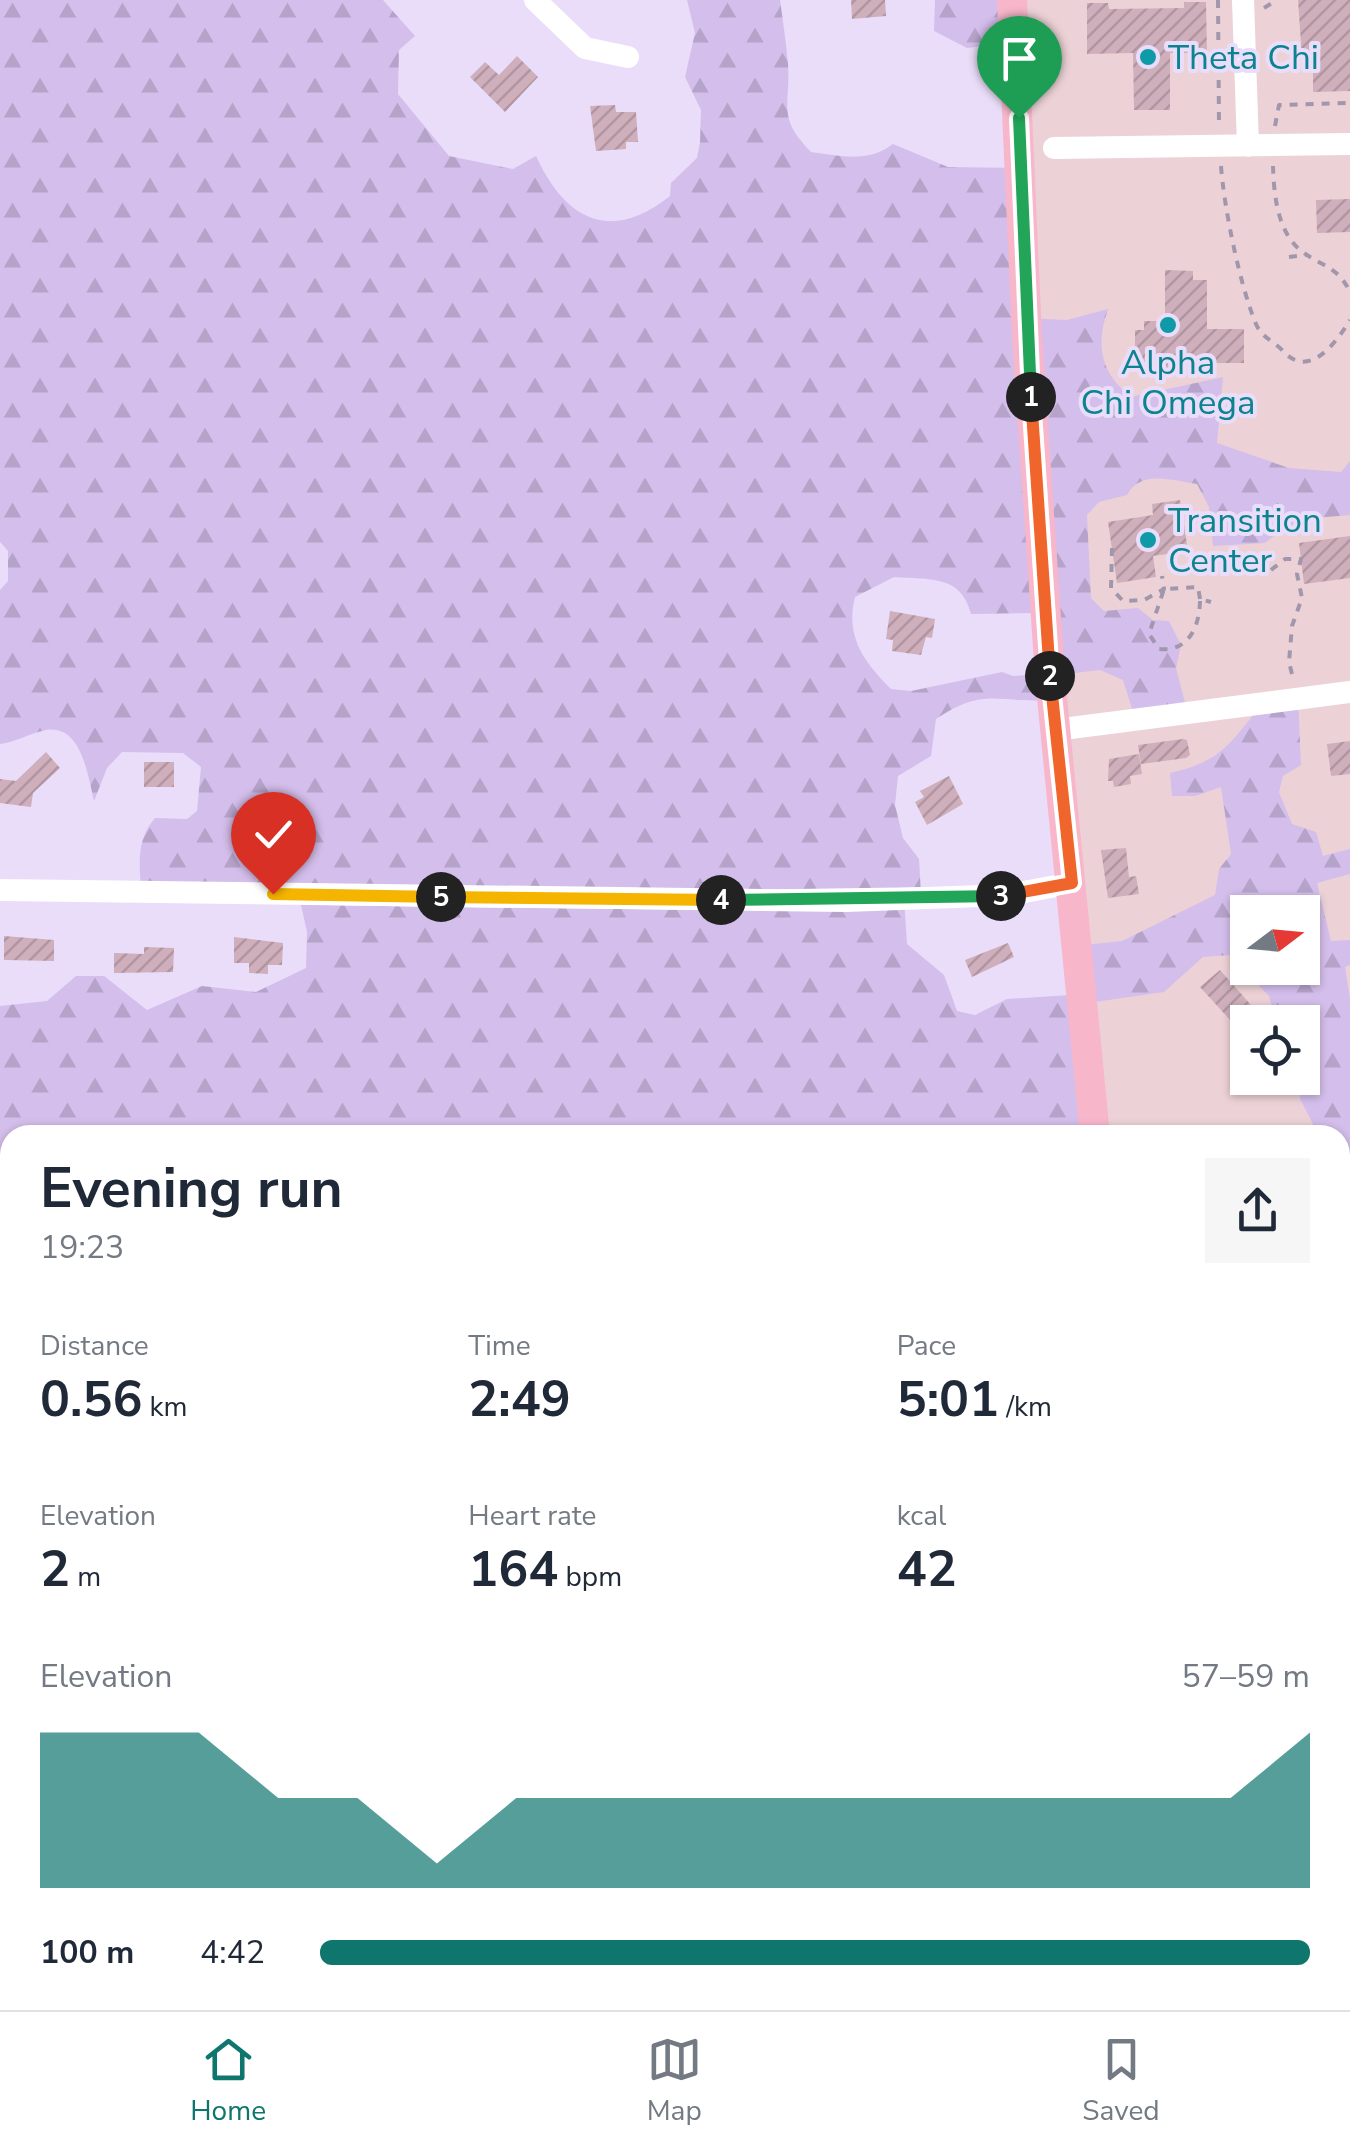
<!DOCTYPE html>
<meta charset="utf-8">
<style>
:root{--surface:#fff;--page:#f6f6f7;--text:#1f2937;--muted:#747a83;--line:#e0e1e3;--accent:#0f766e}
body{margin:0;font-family:"Nunito Sans",sans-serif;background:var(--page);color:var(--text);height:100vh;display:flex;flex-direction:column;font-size:38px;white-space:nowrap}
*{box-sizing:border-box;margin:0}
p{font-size:32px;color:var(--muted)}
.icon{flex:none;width:55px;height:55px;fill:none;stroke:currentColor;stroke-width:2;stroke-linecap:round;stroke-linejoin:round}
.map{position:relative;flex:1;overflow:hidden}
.sheet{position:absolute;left:0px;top:1125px;width:1350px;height:885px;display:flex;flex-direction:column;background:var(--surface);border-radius:30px 30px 0 0;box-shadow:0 2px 8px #0004}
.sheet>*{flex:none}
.needle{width:65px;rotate:74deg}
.tools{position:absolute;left:1230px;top:895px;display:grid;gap:20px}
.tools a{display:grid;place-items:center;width:90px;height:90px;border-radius:0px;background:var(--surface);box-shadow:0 2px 8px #0004;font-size:50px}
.pin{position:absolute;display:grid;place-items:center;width:85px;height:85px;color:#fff;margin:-102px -42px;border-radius:50% 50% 50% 0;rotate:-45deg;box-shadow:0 0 10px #0007}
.pin .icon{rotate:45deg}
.km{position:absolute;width:50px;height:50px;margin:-25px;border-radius:50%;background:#222;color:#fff;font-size:28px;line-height:50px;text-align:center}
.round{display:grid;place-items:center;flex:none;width:105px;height:105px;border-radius:0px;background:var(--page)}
.summary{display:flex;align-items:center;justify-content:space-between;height:170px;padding:0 40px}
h1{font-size:55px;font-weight:700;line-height:75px}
.stats{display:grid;grid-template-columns:repeat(3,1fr);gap:15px;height:170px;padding:10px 40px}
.stats div{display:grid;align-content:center}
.stats b{font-size:50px;font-weight:700}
.stats small{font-size:28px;font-weight:400}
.stats p{font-size:28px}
.chart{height:280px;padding:20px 40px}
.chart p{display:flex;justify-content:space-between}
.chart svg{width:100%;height:180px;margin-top:10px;fill:var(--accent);opacity:.7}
ul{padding:0 40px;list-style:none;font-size:32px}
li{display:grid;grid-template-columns:160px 120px 1fr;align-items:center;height:75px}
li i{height:25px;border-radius:12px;background:var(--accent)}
.menu{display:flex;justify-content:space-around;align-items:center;height:140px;border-top:2px solid var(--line);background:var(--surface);font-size:28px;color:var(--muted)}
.menu a{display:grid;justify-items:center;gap:5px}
.menu .selected{color:var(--accent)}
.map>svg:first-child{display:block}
</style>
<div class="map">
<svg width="1350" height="2010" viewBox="0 0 1350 2010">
<defs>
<pattern id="forest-firs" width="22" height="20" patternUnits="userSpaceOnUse" patternTransform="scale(2.5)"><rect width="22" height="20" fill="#d4beeb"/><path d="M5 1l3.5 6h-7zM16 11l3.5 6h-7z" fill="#b6a3ca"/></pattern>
<pattern id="wetland-marsh" width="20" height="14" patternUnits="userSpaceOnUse" patternTransform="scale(2.5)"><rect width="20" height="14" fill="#d4beeb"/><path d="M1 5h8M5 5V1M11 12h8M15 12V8" fill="none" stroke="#b6a3ca"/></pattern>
<pattern id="building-hatch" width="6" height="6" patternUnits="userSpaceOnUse" patternTransform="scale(2.5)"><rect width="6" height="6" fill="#ceafbb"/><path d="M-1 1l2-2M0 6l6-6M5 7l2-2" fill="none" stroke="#b196a1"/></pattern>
</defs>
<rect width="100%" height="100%" fill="#eaddf9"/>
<!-- education -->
<path fill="#ecd2d6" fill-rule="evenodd" d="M1012,0h338v1745l-10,3v-613h-236l-18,-98zM1248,912h54v56h-54zM1248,1022h54v56h-54z"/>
<!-- forest -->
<path fill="url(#forest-firs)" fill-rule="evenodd" d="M0,0h383l32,36 -16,14 -1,44 51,62 64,13 23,-13c30,65 75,87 134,40l1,-13 26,-25 3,-16 1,-32 -16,-33 10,-44 -8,-33h93c3,21 6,43 8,64 3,41 -12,53 23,88 29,4 58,11 82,-8l55,23 67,1 7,150 45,2 41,-11c-13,37 -7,64 23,88l92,-20 -6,66 72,25 52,4 9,-11v54l-36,3 -33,12 -16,13 -52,3 -4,-39 -12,-23c-24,-3 -56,-15 -70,11l-28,7 -12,13 4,83 13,13 34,-3 15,12 16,1 12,24 -5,23 11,42 -52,8 -12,-38 -23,-10 -50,6 -1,24c-54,3 -64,-13 -113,19l-5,37 -33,20 -3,29 8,33 16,21 2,35 -17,5 3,45 37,31 13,36 18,4 32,-16 64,-4 4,-49 47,-5 93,-46 4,-26 12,-15 -10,-67 -26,9h-23l-2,-23c54,-12 60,-31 94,-71l34,-5 3,68 -18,11 -4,16 13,32 24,8 7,24 27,-7v25l-33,9 14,58 19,-1v25l-5,2 5,32v537h-10v-401h-29l2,-11 -13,-25 2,-77 -27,-4 -6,-22 -40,-41 -26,2 -39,35 -83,12 11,131h-1082v865h411l-41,10h-368l-12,-4v-1000l47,-5 29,-25h28l43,34 55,-24 54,6 50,-24 1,-36 -8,-36 -158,-9c-2,-26 -4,-48 14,-69l32,1 10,-8 4,-44 -18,-14 -61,-1 -15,16 -13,33c-6,-24 -12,-77 -48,-71 -16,3 -30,12 -46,14v-154l8,-9v-30l-8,-9zM894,577c35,3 67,-3 77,37l69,-1 5,61 -32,2 -11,-4 -91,19 -20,-2c-27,-27 -46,-52 -36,-92zM1248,912h54v56h-54z
M935,0h74l-1,43 -41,5 -33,-17z
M703,2000h152l1,6 -4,4h-149z"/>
<!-- wetland -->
<path fill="url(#wetland-marsh)" d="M0,1416l10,13v494l-10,-4z"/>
<!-- building -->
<path fill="url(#building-hatch)" d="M851,0h34l1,16 -34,3z
M1298,0h52v91l-37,1v-34h-11z
M1184,2h22l1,51h-37v57h-36l-1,-57 -46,1v-51h21l1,6 75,-1z
M517,56l21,21 -33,35 -35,-35 15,-15 14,13z
M615,105l1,7h20l2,30h-12v7l-30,2 -6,-45z
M1350,199v33l-33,1 -1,-33z
M1165,270l28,1v9h14v49h37v34h-75v10l-24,-1v-9h-10v-33h9v-9h21z
M1180,500l8,51 -35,5 3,21 -39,6 -9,-61 45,-7 -1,-11z
M1350,536v42l-46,6 -5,-41z
M890,611l45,8 -3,19 -6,-1 -5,18 -29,-4 1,-11 -7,-1z
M1183,739l4,1 3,15 -4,3 -45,6 -3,-19z
M1350,741v33l-19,2 -4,-32z
M46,752l14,16 -27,25 -2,14 -31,-4v-24l16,2z
M1139,754l3,20 -12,2 1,8 -17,3 -1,-6h-5l1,-22z
M144,762h30v25h-30z
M949,776l14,28 -36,21 -12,-23 9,-5 -4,-6z
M1126,848l3,29 7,-1 3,18 -31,4 -7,-48z
M4,936l50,4v21l-50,-1z
M234,937l49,6 -1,22h-14v9l-19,-1v-10h-15z
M1008,943l6,14 -42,20 -7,-17z
M144,947l30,1 -1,24 -59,1v-20l30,1z
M1220,970l31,35 -19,17 -32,-35z"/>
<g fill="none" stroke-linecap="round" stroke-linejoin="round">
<!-- path -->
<path stroke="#a197ad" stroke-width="4" stroke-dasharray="8 8" stroke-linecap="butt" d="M1218,0l1,127
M1264,8l13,-8
M1275,126l4,-21 71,-2
M1221,166c3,42 19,120 35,158 6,14 18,17 27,27 26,29 53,-8 67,-31
M1273,166c1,29 4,68 31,87 20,14 34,14 46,39
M1289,257l17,-2
M1112,548l-1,40 12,13 21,-1 20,-11 -2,-13
M1271,570l14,-11h16l-4,15 5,24 -10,28 -3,36 4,16
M1200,599l-2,-12 -34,2 -15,45 10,15c30,3 41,-23 41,-50l11,3
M1340,1697l10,-4"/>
<!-- minor -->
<path stroke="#fff" stroke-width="22" d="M535,0l50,48 43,9
M1243,0l5,146
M1054,148l296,-4
M1055,730l295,-38
M0,890l846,11 162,-6 64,-12
M1340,1748l10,-3
M625,2000l3,10
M959,2000l2,10
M0,2008l5,2
M47,2010l8,-10"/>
<!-- major -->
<path stroke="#f8b6cb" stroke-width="30" d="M1012,0l15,336 23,341 45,458
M1163,2000l1,10"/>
</g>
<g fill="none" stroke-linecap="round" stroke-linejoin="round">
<!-- split-1 casing -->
<g stroke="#fff" stroke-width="20">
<path id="split-1" d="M1019,118l12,279"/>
</g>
<!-- split-2 casing -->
<g stroke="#fff" stroke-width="20">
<path id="split-2" d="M1031,397l19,279"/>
</g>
<!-- split-3 casing -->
<g stroke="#fff" stroke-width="20">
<path id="split-3" d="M1001,896l71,-13 -22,-207"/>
</g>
<!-- split-4 casing -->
<g stroke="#fff" stroke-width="20">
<path id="split-4" d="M721,900l280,-4"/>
</g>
<!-- split-5 casing -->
<g stroke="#fff" stroke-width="20">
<path id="split-5" d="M441,897l280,3"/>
</g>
<!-- split-6 casing -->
<g stroke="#fff" stroke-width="20">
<path id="split-6" d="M273,894l168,3"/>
</g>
<!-- split-1 -->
<use href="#split-1" stroke="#22a559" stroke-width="12"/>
<!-- split-2 -->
<use href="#split-2" stroke="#f0652b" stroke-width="12"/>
<!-- split-3 -->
<use href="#split-3" stroke="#f0652b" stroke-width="12"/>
<!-- split-4 -->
<use href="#split-4" stroke="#22a559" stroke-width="12"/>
<!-- split-5 -->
<use href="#split-5" stroke="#f5b400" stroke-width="12"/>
<!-- split-6 -->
<use href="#split-6" stroke="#f5b400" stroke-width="12"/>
</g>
<!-- markers -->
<g fill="#0f9aa8" stroke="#eaddf9" stroke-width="4">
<circle cx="1148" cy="57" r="10"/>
<circle cx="1168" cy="325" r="10"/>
<circle cx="1148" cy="540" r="10"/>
</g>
<g text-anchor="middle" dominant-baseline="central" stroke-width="8" stroke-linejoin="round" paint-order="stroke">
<!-- culture labels -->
<g font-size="35" fill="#0d838f" stroke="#eaddf9" text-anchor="start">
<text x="1168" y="57">Theta Chi</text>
<text x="1168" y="362" text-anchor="middle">Alpha<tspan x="1168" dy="40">Chi Omega</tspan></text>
<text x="1168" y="520">Transition<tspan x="1168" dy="40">Center</tspan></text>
</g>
</g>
</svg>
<div class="tools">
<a><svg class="needle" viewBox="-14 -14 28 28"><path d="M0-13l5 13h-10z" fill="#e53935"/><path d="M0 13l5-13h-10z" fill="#747a83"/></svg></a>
<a><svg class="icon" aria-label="locate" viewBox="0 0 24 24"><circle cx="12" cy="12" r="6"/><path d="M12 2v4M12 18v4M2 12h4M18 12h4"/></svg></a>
</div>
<div class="pin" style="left:1019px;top:118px;background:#1e9e55"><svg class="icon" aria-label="arrive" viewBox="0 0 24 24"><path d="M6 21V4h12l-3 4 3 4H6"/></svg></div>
<div class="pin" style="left:273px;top:894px;background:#d93025"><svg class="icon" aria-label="check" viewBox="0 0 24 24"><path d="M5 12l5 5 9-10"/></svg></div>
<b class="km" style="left:1031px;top:397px">1</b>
<b class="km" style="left:1050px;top:676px">2</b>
<b class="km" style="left:1001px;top:896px">3</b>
<b class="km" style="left:721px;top:900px">4</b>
<b class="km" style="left:441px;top:897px">5</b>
<section class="sheet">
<div class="summary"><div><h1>Evening run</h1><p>19:23</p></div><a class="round"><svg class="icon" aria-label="share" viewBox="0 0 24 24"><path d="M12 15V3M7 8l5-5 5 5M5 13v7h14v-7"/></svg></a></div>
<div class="stats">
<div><p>Distance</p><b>0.56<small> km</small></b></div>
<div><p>Time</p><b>2:49</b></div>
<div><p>Pace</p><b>5:01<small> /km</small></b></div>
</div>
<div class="stats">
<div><p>Elevation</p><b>2<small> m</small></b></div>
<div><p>Heart rate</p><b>164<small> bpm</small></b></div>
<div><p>kcal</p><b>42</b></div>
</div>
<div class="chart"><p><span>Elevation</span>57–59 m</p>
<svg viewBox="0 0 160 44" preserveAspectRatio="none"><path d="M0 44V6L10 6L20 6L30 22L40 22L50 38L60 22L70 22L80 22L90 22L100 22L110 22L120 22L130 22L140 22L150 22L160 6V44z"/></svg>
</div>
<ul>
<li><b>100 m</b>4:42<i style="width:100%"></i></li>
</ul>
</section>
</div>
<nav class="menu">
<a class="selected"><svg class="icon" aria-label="home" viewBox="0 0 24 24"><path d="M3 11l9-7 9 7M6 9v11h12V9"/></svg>Home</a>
<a><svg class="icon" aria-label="map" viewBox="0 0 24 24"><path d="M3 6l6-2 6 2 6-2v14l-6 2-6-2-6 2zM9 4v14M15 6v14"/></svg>Map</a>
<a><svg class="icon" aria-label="saved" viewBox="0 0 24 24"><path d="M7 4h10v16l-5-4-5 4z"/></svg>Saved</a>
</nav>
